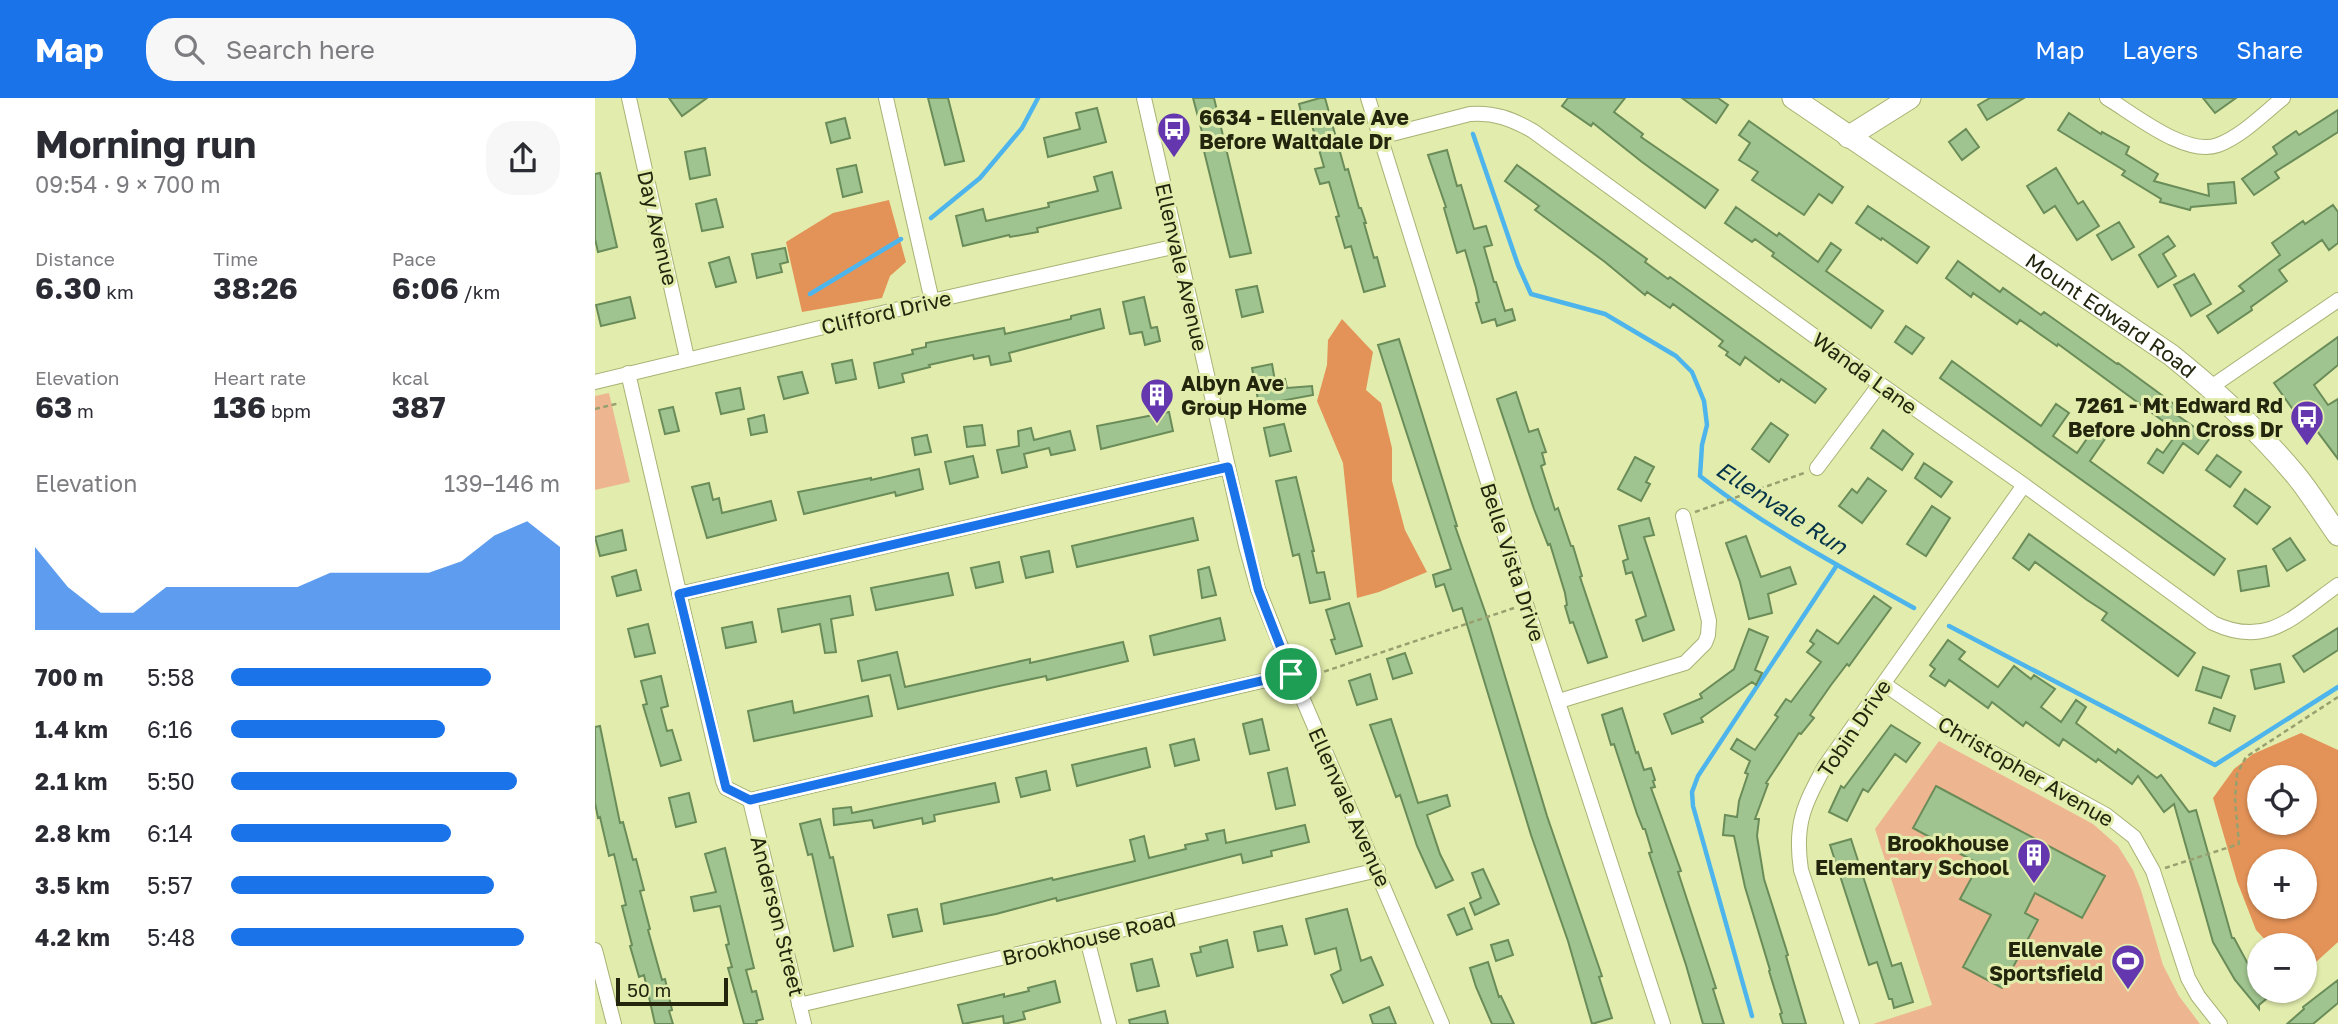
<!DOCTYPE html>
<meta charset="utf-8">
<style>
:root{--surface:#fff;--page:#f7f7f7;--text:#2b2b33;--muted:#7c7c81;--accent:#1a73e8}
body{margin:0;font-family:"Golos Text",sans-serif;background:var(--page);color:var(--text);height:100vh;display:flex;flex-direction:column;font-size:26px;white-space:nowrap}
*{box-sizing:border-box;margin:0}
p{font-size:23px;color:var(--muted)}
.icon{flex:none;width:38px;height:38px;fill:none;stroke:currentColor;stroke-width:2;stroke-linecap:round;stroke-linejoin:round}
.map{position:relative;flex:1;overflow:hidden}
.panel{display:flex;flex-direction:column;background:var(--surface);width:595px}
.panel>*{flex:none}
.controls{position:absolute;left:1652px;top:667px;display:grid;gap:14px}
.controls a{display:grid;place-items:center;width:70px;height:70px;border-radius:50%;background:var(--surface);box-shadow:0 2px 5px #0004;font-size:35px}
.scale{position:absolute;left:21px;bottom:18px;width:112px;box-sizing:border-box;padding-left:7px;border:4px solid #23260d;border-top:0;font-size:19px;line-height:24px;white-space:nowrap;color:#23260d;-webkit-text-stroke:5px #e2edad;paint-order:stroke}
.pin{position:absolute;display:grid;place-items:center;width:60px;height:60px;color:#fff;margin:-30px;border:4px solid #fff;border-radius:50%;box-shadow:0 2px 7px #0007}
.round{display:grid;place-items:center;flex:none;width:74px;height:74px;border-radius:28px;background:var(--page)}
.headline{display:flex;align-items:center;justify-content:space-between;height:119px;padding:0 35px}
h1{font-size:38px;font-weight:700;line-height:52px}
.stats{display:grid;grid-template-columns:repeat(3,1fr);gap:10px;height:119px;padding:7px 35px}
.stats div{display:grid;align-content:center}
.stats b{font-size:30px;font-weight:700}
.stats small{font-size:19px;font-weight:400}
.stats p{font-size:19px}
.chart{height:196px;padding:14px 35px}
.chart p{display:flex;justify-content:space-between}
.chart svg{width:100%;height:126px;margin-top:7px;fill:var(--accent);opacity:.7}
ul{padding:0 35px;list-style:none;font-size:23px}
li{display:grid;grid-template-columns:112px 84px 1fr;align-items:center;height:52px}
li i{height:18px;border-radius:9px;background:var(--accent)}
header{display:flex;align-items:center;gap:42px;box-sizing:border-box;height:98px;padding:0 35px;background:var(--accent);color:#fff}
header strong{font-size:33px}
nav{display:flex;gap:38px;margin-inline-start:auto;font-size:24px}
.search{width:490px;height:63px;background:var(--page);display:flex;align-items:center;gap:18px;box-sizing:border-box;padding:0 24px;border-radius:28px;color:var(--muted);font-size:26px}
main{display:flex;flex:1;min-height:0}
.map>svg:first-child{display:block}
</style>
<header>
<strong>Map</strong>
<div class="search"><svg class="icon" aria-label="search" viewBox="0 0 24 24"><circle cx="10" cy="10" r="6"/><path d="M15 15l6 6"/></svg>Search here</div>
<nav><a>Map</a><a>Layers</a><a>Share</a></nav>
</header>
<main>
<section class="panel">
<div class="headline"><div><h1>Morning run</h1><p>09:54 · 9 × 700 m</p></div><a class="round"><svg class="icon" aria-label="share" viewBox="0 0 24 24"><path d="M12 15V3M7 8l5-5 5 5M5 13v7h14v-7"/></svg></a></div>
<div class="stats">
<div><p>Distance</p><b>6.30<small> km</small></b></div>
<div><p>Time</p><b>38:26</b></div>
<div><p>Pace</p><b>6:06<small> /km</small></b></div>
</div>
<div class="stats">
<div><p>Elevation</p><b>63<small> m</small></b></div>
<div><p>Heart rate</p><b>136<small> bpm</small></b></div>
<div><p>kcal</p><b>387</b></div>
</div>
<div class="chart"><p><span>Elevation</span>139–146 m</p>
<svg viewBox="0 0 160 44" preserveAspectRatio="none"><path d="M0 44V15L10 29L20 38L30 38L40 29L50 29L60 29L70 29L80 29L90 24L100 24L110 24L120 24L130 20L140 11L150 6L160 15V44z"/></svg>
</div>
<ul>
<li><b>700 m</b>5:58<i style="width:79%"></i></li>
<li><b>1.4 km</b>6:16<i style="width:65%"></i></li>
<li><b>2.1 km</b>5:50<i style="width:87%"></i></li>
<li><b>2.8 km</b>6:14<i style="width:67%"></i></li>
<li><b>3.5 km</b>5:57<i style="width:80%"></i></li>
<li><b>4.2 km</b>5:48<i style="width:89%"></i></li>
</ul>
</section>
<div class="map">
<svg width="1743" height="926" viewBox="0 0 1743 926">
<rect width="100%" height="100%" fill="#e2edad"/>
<!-- green -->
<path fill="#eeb690" d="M14,295l21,89 -35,8v-94z
M1344,643l154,83 25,22 15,24 8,20 22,75 16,31 21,28h-327l59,-19 -57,-176z"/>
<!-- forest -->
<path fill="#e49358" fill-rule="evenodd" d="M294,102l17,62 -16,14 -8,22 -80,14 -16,-70 47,-29z
M747,221l31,33 -7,38 15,13 11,45v33l13,49 22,42 -48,20 -22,6 -14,-135 -26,-62 10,-36 1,-25z
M1706,635l37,17v192l-33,30v-27h-35l-14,-15 -19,-49 -24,-83 21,-29 19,-15zM1710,679v45h-46v-45zM1710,763v45h-46v-45z"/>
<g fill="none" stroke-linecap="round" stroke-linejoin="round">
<!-- stream -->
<path stroke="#4eb5ec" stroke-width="4.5" d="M878,36l45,131 13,29 74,20 71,42 16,16 12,29 3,24 -5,20 -2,31c65,51 141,91 214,132
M336,120l49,-40 42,-50 16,-30
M215,196l91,-55
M1354,528l266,139 123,-78
M1157,918l-59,-210 -1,-14 6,-16 139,-211"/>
</g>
<!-- building -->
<path fill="#a0c48f" stroke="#6a8c59" stroke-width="2" d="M74,0h38l-25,18z
M333,0h20l16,63 -19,4z
M598,0h21l37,155 -21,4 -27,-110h3z
M725,0h5l20,72 3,-1 11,39h2l5,15h-2l10,35 3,-1 8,29 -21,6 -13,-46 -6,2 -9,-31 3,-1 -10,-34 -9,2 -5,-15 9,-2 -13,-45 -7,2 -5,-20z
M973,0h57l-11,14 29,22 -2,3 77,53 -13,18 -63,-46 -49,-39 -2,3 -29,-20z
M1087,0h36l10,7 -12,18z
M1395,0h34l-37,22 -9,-15z
M1608,0h33l-21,15z
M502,10l9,34 -58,15 -4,-19 36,-9 -4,-16z
M1743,12v22l-63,40 4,6 -25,17 -12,-16 35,-25 -4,-7 23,-16 3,4z
M1474,15l32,21 1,-2 27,15 -3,7 32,20 -4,7 55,15 -1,-12 26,-2 2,21 -45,4 -1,3 -30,-8 1,-3 -39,-24 3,-4 -67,-41z
M250,20l5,20 -19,5 -5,-20z
M1154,23l94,66 -11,16 -13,-9 -15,21 -52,-35 6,-8 -19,-12 11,-17 -11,-8z
M1371,31l13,18 -17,13 -13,-18z
M110,50l5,27 -20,4 -5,-27z
M852,52l10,36 4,-1 13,44 12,-3 6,19 -8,2 10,35h2l9,29 7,-2 3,11 -18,6 -2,-7 -13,4 -6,-20 3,-1 -3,-14 -11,-38 -8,3 -13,-45 2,-1 -18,-52z
M261,67l6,27 -19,5 -6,-28z
M922,67l130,94 -2,3 23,17 2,-2 156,112 -11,14 -34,-24 -2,3 -34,-25 -5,8 -14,-10 2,-3 -9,-6 4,-5 -50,-37 -3,4 -23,-16 -2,3 -40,-33 -70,-52 4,-4 -34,-25z
M1461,70l22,36 5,-3 16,25 -22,14 -22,-34 -11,7 -17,-27z
M517,74l9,36 -84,20 1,4 -28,5 -1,-2 -46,11 -7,-30 27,-7 3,12 63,-14 -1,-4 50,-12 -4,-14z
M5,75l17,74 -19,5 -3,-13v-65z
M121,101l7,28 -21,4 -6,-27z
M1738,107l5,7v31l-9,7 -7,-10 -43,30 8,11 -36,26 1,3 -34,23 -11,-17 37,-25 -5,-5 41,-31 -8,-12 31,-22 2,3z
M1273,108l61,41 -12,16 -35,-25 -1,2 -25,-17z
M1141,109l41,29 2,-3 39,29 13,-19 10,7 -15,21 57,40 -12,17 -99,-72 2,-3 -19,-14 -3,3 -27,-19z
M1524,124l15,25 -22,13 -15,-25z
M1573,138l7,10 -12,8 13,22 -18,11 -19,-32z
M190,150l3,14 -8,2 2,8 -25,6 -5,-24z
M134,159l7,25 -20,5 -7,-24z
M1363,163l42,31 3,-4 38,27 3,-3 73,52 1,-1 60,44 -4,6 36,25 -12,16 -15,-11 -20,30 -15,-10 9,-14 6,4 15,-21 -120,-88 -1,2 -37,-26 -3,4 -44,-31 -2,4 -25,-19z
M1599,176l17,30 -20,12 -17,-31z
M662,188l6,26 -21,5 -6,-27z
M35,199l5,21 -34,8 -5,-21z
M549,199l7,31 6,-1 3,14 -15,4 -3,-13 -12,2 -7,-32z
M505,211l4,19 -95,25 2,8 -20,4 -2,-9 -15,3 -1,-4 -44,10 1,2 -28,7 2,8 -25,6 -5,-25 39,-9 -1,-4 14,-3v-4l78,-15 1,6 66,-15v-3z
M1311,228l18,12 -12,16 -17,-12z
M1743,239v28l-24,20 14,20 10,-6v60l-39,-52 -5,4 -20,-28z
M804,241l58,187h-2l34,97 58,193 55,160 -3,1 13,41 -20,6 -24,-83 -37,-106 -69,-227 -9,3 -9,-27 -8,3 -3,-12 18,-6 -73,-224z
M257,262l4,19 -20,4 -4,-19z
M1357,263l89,65 15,-22 13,9 -16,23 24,17 16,-23 12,9 -15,22 135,98 -11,16 -274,-197z
M677,266l3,17 10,-2 2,9 25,-2 1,9 -54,10 -7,-37z
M207,274l6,21 -24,6 -6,-22z
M145,290l4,21 -23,5 -5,-21z
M921,294l13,40 9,-3 8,23 -4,1 3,11 -4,2 14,44 3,-2 13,38h2l9,30 -2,1 27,80 -19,6 -15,-41 -3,1 -5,-17 2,-1 -2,-12 -15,-49 -2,1 -14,-36 -37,-110z
M78,309l6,24 -14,3 -6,-24z
M574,314l4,19 -72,18 -4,-23z
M169,317l3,17 -16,3 -3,-16z
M1176,325l17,12 -19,27 -17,-13z
M689,326l7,27 -21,5 -6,-28z
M387,327l3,20 -18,2 -3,-20z
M436,330l3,12 36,-9 5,19 -24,5 -2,-7 -25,6 3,13 -25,6 -5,-23 22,-4 -1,-15z
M1288,332l30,24 -11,16 -31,-22z
M332,337l4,17 -16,3 -3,-17z
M1622,357l24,17 -11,15 -24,-17z
M378,358l5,21 -28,7 -5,-22z
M1040,359l19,10 -8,15 4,2 -9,17 -23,-12z
M1329,365l28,19 -11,15 -26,-19z
M324,371l4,20 -27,7 -1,-4 -91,22 -6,-22 73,-14v2z
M701,379l18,74h-2l5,22 7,-1 6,27 -20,4 -11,-49 -6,2 -17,-75z
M1273,380l18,13 -24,32 -23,-17 13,-17 5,4z
M114,385l4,17 6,-2 3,15 49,-12 5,19 -69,18 -15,-51z
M1650,391l25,18 -13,17 -23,-18z
M1337,408l18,12 -24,38 -19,-12z
M598,420l5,22 -121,27 -5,-21z
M1054,420l5,17 -10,2 30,93 -31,11 -7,-21 10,-4 -14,-44 -6,2 -3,-13 5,-2 -9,-33z
M27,432l4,20 -26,6 -5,-19z
M1434,436l166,119 -17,23 -76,-56 5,-7 -20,-13 -52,-38 -6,8 -16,-12z
M1151,438l15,41 29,-10 6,17 -28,10 4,19 -23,6 -9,-37 -14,-39z
M1695,440l15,22 -18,11 -14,-22z
M454,453l4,21 -27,6 -5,-21z
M404,464l4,20 -27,6 -5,-20z
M1671,468l3,20 -28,5 -3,-20z
M614,469l7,28 -14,3 -4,-28z
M41,472l5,20 -24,6 -5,-19z
M353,475l5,22 -77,15 -5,-22z
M255,498l3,19 -22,4 5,33 -11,1 -5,-29 -38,8 -4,-23z
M1279,498l17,12 -42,58 -2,-2 -16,21 -21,30 4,3 -13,16 -2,-1 -33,50 2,1 -13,35h4l-2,17 7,43 24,76 -2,1 20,68h-23l-3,-10 2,-1 -13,-42 1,-1 -25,-83 -11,-51 -11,-1 2,-20 12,2 2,-16 9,-27 -3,-1 5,-12 -19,-12 6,-10 18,11 23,-33 -3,-2 11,-16 5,3 30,-40 -14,-10 7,-8 -4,-3 7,-11 21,14z
M754,505l13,43 -26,8 -5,-14 4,-1 -9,-29z
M625,520l5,22 -71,15 -4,-19z
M157,524l4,20 -30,6 -4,-20z
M53,526l7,29 -20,4 -7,-28z
M1743,530v22l-34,22 -11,-16z
M1154,531l19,8 -13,33 7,3 -6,12 -4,-3 -51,36 2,4 -31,12 -8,-20 38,-16 -2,-4 34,-25z
M1353,542l17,12 -6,7 39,28 16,-21 17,13 3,-4 21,14 -14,18 20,15 15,-22 10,7 -10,16 40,30 2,-4 39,29 4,-3 28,37 7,-2 36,128h2l15,28 10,12v12h18l-18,15v4l-24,-29 -22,-38 -39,-138 -10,8 -26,-36 -6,8 -34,-25 -2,3 -33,-23 -4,7 -33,-24 -3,4 -31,-24 -4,6 -39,-28 -4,6 -15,-10 5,-7 -5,-4z
M528,544l5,19 -81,19 -1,-4 -47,10 -101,23 -8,-34 -28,6 -4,-20 39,-9 8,35 125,-28v4z
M810,555l7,20 -19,6 -6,-20z
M1685,566l4,18 -29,7 -4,-19z
M1608,569l26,9 -8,22 -25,-8z
M775,576l7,25 -20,6 -8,-24z
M66,578l7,30 -7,2 6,23 5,-1 9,30 -20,6 -18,-61 4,-1 -6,-23z
M273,598l4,20 -118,25 -6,-30 44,-10 2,12z
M1027,610l14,45 2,-1 6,18 7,-2 4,12 -2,1 2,6 -4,1 30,83 -3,1 38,116 -3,1 11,35h-21l-17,-59 -37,-112 3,-1 -7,-23h-2l-6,-15 -23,-70 -3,1 -9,-30z
M1619,610l21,8 -5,15 -21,-8z
M667,621l7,31 -19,4 -7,-30z
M796,621l27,84 29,-8 3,11 -23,9 13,39 13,26 -17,8 -19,-42 -17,-51 -4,2 -26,-72z
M1296,627l29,18 -14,19 -11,-8 -27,38 -5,-3 -16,32 -18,-9 12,-26 3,2z
M5,628l20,97 3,-1 10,38 3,-1 8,31 -4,1 10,38 -2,1 14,50 3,-1 7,31 -3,1 4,13h-18l-11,-49 -5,2 -9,-31 2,-1 -10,-39 4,-1 -12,-51 -5,2 -9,-39 -2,1 -3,-15v-76z
M599,641l5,21 -24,6 -5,-21z
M551,650l4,19 -73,19 -5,-21z
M692,670l8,37 -19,4 -8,-36z
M451,673l4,19 -29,7 -5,-19z
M400,685l4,19 -65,13 1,6 -12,3 -1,-6 -48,10 -2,-8 -38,5 -1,-16 18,-2 1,6z
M1341,688l169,90 -23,42 -47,-25 -10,20 13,7 -36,68 -39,-21 28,-52 -31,-16 19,-35 -66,-36z
M94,695l7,29 -20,5 -7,-29z
M225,721l10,39 3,-1 20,89 -19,5 -22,-97 -4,1 -8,-31z
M710,727l4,17 -38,9 1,5 -29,7 -2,-9 -160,41 -24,6 -1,-3 -60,16 -52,10 -3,-20 111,-26 1,2 82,-19 -5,-21 14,-4 5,22 37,-9 -1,-4 23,-5 -2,-6 18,-4 2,13z
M1256,741l41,127 9,-3 12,39 -19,6 -2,-9h-3l-12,-37 -8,3 -39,-120z
M130,750l29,120 -8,2 6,22 4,-1 7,28 -7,2 1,3h-13l-16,-56 4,-1 -6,-22 3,-1 -9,-38 -26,5 -3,-14 25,-5 -11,-38z
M888,771l16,35 -24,11 -5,-12 11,-5 -9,-25z
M869,810l8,21 -15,6 -9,-20z
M322,811l5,22 -29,6 -5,-22z
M752,811l14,52 10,-4 12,28 -40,18 -12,-28 10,-5 -5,-22 -21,6 -9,-35z
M687,828l5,19 -29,6 -4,-19z
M632,842l6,27 -36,9 -6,-22 10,-2 -1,-5z
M913,842l5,15 -17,6 -5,-16z
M557,861l7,27 -22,5 -6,-27z
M893,864l11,35 2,-1 13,28h-22l-16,-37 -6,-19z
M1743,882v23l-25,21h-26l17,-15 -1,-2z
M460,883l5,21 -37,10 2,7 -21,5 -1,-8 -40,8 -5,-19 46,-11v3l25,-6 -1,-3z
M794,909l7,17h-23l-3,-9z
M570,913l3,13h-38l-1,-4z"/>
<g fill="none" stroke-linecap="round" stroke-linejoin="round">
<!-- street casing -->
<g stroke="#a8b274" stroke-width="16">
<path id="street" d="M34,0l58,260
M291,0l46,203
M549,0l102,448 12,43 34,85 150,350
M773,0l158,506 137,420
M1512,0c27,16 79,59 111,47 24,-9 45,-31 65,-47
M785,39l90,-23c24,-2 42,5 63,17l347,253 144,101 189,138c55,26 82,-8 125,-38
M33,275l95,408 3,7 24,12 54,224
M0,284l337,-81 245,-55
M1616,289l127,-87
M1222,370l63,-84
M84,496l549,-127
M1289,586l65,45 157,86 28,22 19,34 35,107 10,18 22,28
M964,603l126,-38 20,-20 3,-8 1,-14 -26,-105
M155,702l542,-126
M492,841l22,85
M0,852l19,74
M204,907l579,-135
M1257,926l-51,-154c-7,-46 3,-65 24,-104l199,-281"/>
</g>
<!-- secondary casing -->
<g stroke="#a8b274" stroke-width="23">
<g id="secondary">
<path id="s1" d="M1198,0l378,257c45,36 86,74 123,118 16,19 29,41 44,62"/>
<path d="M1253,39l62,-39"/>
</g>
</g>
<!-- path -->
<path stroke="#98a06f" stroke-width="2.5" stroke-dasharray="5 3.5" stroke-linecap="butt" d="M0,311l25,-6
M1100,414l109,-39
M713,579l206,-69
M1570,770l74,-24 -4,-45 2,-25 9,-17 92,-60"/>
<!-- street -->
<use href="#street" stroke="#fff" stroke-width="14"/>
<!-- secondary -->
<use href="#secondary" stroke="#fff" stroke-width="21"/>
</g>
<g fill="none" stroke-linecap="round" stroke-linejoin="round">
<!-- route casing -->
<g stroke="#fff" stroke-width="14">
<path id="route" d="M633,369l30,122 33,85 -541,126 -24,-12 -47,-194z"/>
</g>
<!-- route -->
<use href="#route" stroke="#1a73e8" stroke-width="9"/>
</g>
<!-- icons -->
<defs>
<g id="bus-pin" transform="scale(1.75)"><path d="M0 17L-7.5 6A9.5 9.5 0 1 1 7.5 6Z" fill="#6437af" stroke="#e2edad"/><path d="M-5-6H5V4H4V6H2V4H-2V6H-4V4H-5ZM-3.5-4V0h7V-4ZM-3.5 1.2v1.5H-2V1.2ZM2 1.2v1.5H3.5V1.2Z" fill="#fff"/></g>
<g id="building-pin" transform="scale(1.75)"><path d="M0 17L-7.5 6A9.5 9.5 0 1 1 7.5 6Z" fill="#6437af" stroke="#e2edad"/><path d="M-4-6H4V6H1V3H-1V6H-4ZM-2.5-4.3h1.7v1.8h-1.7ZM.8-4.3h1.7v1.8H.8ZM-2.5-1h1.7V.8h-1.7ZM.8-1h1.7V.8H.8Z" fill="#fff"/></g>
<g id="stadium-pin" transform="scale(1.75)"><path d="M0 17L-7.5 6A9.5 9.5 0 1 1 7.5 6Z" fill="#6437af" stroke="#e2edad"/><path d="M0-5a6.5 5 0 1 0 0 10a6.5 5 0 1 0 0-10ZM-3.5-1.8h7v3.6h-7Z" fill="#fff"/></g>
</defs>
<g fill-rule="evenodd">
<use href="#bus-pin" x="579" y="31"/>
<use href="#building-pin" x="562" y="297"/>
<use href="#bus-pin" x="1712" y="319"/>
<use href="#building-pin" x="1439" y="757"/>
<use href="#stadium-pin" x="1533" y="863"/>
</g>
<g text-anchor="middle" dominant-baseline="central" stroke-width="6" stroke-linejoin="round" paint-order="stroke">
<!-- poi labels -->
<g font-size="21" font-weight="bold" fill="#23260d" stroke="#e2edad" text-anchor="end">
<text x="604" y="19" text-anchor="start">6634 - Ellenvale Ave<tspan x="604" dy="24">Before Waltdale Dr</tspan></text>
<text x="586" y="285" text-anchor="start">Albyn Ave<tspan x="586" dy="24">Group Home</tspan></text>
<text x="1688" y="307">7261 - Mt Edward Rd<tspan x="1688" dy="24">Before John Cross Dr</tspan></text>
<text x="1414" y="745">Brookhouse<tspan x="1414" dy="24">Elementary School</tspan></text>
<text x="1508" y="851">Ellenvale<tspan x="1508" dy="24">Sportsfield</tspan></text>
</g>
<!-- street labels -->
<g font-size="21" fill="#23260d" stroke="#e2edad">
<text transform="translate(63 130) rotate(77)">Day Avenue</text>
<text transform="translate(587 169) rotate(77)">Ellenvale Avenue</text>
<text transform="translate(291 214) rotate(-13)">Clifford Drive</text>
<text stroke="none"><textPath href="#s1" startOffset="385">Mount Edward Road</textPath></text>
<text transform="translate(1270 275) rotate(36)">Wanda Lane</text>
<text transform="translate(918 464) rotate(72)">Belle Vista Drive</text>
<text transform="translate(1259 630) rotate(-56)">Tobin Drive</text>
<text transform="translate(1431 673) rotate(30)">Christopher Avenue</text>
<text transform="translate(755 709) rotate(66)">Ellenvale Avenue</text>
<text transform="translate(183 818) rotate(76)">Anderson Street</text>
<text transform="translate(494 840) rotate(-13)">Brookhouse Road</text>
</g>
<!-- water labels -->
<g font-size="23" font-style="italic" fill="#043349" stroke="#e2edad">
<text transform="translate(1187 409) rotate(33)">Ellenvale Run</text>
</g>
</g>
</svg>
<div class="controls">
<a><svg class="icon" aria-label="locate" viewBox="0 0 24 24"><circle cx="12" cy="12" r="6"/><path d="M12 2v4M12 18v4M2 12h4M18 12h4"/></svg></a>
<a>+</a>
<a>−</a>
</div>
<div class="scale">50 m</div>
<div class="pin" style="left:696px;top:576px;background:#1e9e55"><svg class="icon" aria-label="arrive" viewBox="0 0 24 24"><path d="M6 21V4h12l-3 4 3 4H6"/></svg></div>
</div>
</main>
